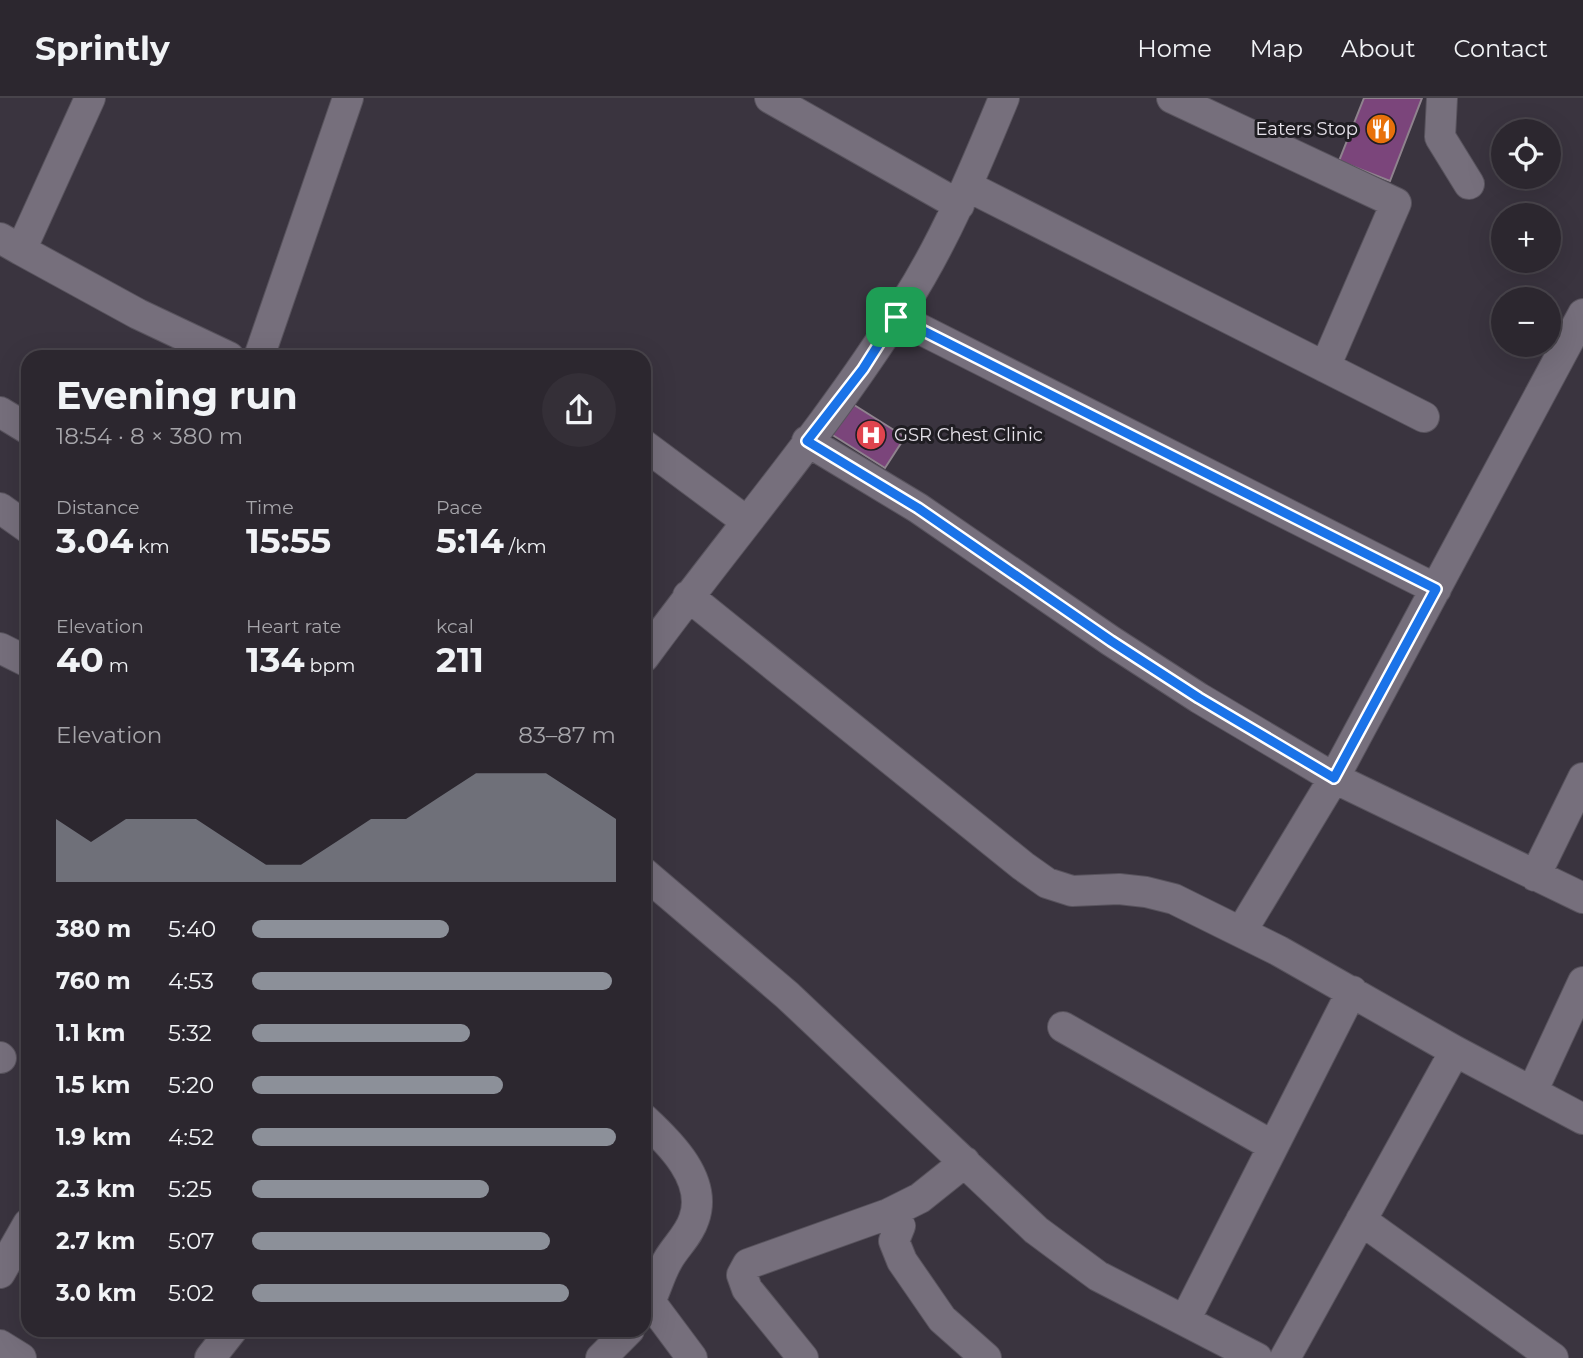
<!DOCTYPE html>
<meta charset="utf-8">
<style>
:root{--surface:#2c272f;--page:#342f37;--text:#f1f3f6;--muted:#a6a5aa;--line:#48444b;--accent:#8c9099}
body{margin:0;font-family:Montserrat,sans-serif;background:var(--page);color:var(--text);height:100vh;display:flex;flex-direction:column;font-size:26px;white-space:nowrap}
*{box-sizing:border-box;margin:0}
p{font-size:23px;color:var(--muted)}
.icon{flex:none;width:38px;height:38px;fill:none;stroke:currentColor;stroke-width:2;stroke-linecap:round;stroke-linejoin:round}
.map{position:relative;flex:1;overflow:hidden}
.panel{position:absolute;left:21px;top:252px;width:630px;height:987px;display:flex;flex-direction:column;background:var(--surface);border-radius:21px;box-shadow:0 7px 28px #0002,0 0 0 2px var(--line)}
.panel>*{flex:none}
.tools{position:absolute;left:1491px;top:21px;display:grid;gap:14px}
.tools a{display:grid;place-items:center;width:70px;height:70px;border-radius:50%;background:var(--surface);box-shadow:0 7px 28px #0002,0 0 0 2px var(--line);font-size:35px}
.pin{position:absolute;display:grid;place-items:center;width:60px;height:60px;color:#fff;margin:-30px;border-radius:14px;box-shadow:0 4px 10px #0006}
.round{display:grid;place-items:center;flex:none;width:74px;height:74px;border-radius:37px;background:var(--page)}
.head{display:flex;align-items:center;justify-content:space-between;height:119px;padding:0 35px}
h1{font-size:38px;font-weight:700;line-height:52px}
.figures{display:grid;grid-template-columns:repeat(3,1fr);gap:10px;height:119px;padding:7px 35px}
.figures div{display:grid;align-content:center}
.figures b{font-size:35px;font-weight:700}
.figures small{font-size:19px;font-weight:400}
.figures p{font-size:19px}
.chart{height:196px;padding:14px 35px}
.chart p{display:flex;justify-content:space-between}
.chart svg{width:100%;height:126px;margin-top:7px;fill:var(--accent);opacity:.7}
ul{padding:0 35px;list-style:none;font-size:23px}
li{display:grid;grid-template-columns:112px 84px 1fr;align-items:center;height:52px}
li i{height:18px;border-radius:9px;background:var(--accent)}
header{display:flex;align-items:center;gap:42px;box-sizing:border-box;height:98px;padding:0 35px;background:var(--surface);border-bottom:2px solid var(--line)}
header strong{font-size:33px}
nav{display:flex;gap:38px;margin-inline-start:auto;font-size:24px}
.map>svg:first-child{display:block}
</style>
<header>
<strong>Sprintly</strong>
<nav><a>Home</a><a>Map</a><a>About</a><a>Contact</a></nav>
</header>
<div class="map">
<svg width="1583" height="1260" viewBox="0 0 1583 1260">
<rect width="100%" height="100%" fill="#3a343f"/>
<!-- building -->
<path fill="#7b457b" stroke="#8f838e" stroke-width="2" d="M1364,0h58l-32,83 -51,-20z
M851,305l54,34 -20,31 -54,-34z"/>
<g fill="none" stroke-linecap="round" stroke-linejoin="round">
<!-- street casing -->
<g stroke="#58535d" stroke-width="32">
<path id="street" d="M770,0l189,107
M1172,0l224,105 -71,164
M1442,0l-2,39 29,47
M967,88l457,231
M0,140l21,12 69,-152
M21,152l117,64 91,43
M896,219l540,272
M259,259l89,-259
M0,314l28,17
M807,343l111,67 193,133 88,57 135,80 249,120
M644,347l102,76
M0,410l28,20
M688,498l335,270 24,17 25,8 47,-2 27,3 28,7 105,52 176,100 128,68
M0,550l28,14
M644,559c86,-118 184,-230 261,-354 41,-64 70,-135 99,-205
M644,775l143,122 249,235 62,46 159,82
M1535,778l48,-98
M1241,834l93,-154 249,-464
M1063,929l210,119
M0,959l1,1
M1532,994l51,-110
M644,1021c26,24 64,61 50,100 -5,16 -18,27 -26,41 -10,17 -13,36 -24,53
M888,1116l12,12 -6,15 8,20 40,58 44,39
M1361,1122l192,138
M0,1175l28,-49
M651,1205l41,55
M1185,1222l167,-329
M0,1247l21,13
M210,1260l22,-28
M601,1260l28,-28
M803,1260l-56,-69 -5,-14 6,-11 140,-50 32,-16 45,-36
M1285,1260l170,-307"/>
</g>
<!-- street -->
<use href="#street" stroke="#766f7c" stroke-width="30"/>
</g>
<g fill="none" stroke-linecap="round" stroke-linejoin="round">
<!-- route casing -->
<g stroke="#fff" stroke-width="14">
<path id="route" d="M896,219l540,272 -102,189 -135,-80 -88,-57 -193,-133 -111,-67 56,-72z"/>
</g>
<!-- route -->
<use href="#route" stroke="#1a73e8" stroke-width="9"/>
</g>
<!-- icons -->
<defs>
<g id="restaurant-disc" transform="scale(1.575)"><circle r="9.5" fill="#e8710a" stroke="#1f1d22"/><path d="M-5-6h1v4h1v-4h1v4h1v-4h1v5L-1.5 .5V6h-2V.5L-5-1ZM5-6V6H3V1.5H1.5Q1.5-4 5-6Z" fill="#fff"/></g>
<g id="hospital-disc" transform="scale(1.575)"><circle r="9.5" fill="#e0444e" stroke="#1f1d22"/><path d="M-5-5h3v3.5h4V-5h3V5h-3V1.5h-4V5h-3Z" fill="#fff"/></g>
</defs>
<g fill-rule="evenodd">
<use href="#restaurant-disc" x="1381" y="31"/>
<use href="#hospital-disc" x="871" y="337"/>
</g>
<g text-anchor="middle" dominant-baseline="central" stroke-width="6" stroke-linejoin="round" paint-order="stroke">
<!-- poi labels -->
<g font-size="18" fill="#e6e2ea" stroke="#1f1d22" text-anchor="end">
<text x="1358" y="31">Eaters Stop</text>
<text x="894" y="337" text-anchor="start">GSR Chest Clinic</text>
</g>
</g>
</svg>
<div class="tools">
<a><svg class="icon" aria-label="locate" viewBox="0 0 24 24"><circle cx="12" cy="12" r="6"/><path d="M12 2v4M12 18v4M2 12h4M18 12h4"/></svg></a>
<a>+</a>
<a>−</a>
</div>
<div class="pin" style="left:896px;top:219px;background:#1e9e55"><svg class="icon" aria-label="arrive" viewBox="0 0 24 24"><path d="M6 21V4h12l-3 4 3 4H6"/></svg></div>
<section class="panel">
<div class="head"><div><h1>Evening run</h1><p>18:54 · 8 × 380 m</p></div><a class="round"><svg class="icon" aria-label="share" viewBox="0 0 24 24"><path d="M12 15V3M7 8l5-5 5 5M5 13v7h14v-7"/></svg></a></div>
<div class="figures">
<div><p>Distance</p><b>3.04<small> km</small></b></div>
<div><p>Time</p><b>15:55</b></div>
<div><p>Pace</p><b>5:14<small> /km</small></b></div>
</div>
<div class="figures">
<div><p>Elevation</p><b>40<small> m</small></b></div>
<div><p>Heart rate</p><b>134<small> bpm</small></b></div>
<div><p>kcal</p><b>211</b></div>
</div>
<div class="chart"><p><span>Elevation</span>83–87 m</p>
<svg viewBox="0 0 160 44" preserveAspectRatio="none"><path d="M0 44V22L10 30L20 22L30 22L40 22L50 30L60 38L70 38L80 30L90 22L100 22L110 14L120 6L130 6L140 6L150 14L160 22V44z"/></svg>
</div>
<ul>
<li><b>380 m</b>5:40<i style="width:54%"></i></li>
<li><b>760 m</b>4:53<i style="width:99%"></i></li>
<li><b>1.1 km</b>5:32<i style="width:60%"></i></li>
<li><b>1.5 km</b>5:20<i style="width:69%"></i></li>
<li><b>1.9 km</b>4:52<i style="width:100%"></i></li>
<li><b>2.3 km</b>5:25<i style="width:65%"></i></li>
<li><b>2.7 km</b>5:07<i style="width:82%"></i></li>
<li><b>3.0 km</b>5:02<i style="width:87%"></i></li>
</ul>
</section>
</div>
